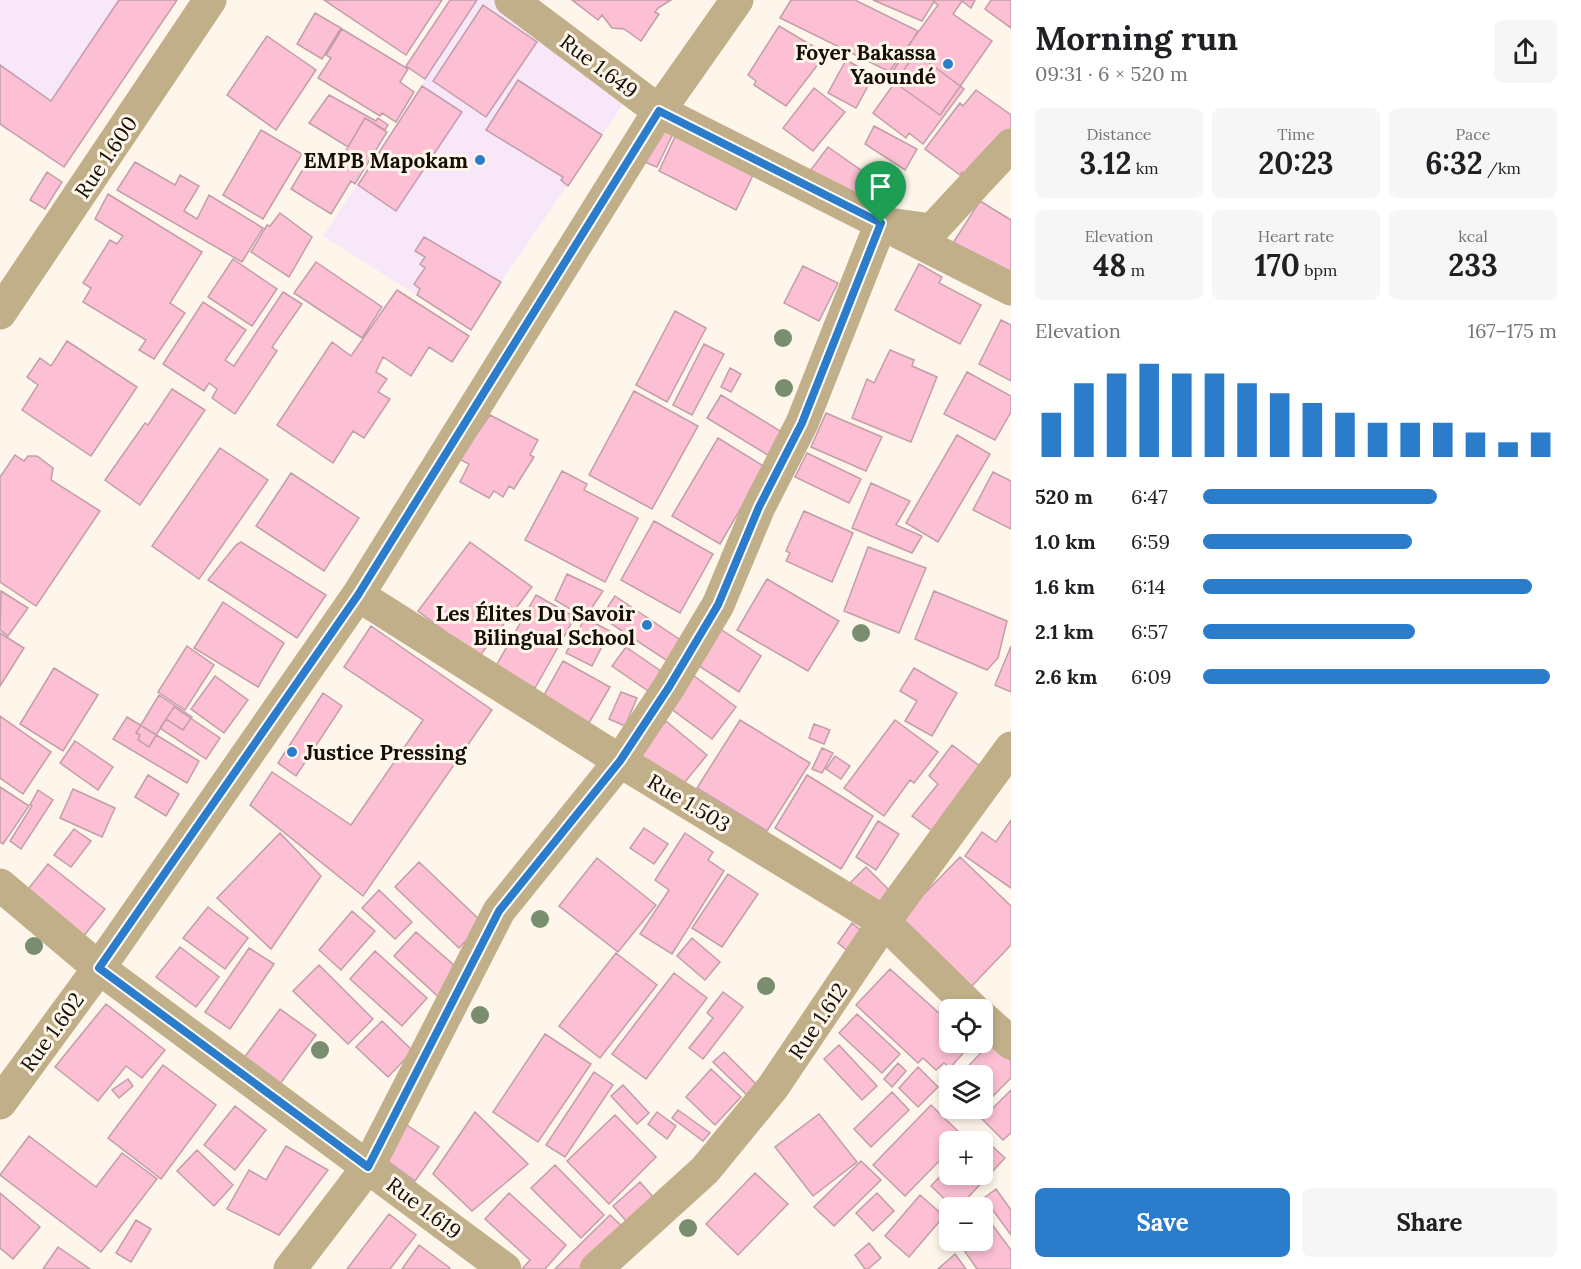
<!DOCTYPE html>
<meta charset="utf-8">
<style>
:root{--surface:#fff;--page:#f6f6f6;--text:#202124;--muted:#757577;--accent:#2b7ccb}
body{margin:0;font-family:Lora,serif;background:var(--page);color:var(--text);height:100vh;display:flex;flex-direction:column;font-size:22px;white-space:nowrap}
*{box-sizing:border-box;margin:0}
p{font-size:20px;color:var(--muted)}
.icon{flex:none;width:33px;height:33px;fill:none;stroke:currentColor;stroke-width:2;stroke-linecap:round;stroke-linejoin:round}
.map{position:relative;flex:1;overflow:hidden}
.sheet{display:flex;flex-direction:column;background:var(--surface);width:570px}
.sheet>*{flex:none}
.buttons{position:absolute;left:939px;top:999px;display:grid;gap:12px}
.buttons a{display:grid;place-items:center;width:54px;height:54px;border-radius:9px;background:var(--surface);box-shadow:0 3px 9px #0003;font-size:30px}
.pin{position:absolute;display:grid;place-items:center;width:51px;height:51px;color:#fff;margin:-62px -26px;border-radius:50% 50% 50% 0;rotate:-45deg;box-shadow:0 0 6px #0007}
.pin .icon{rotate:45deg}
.round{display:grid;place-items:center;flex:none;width:63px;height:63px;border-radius:9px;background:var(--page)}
.overview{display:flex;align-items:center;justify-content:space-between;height:102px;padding:0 24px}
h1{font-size:33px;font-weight:800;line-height:45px}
.stats{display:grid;grid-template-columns:repeat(3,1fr);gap:9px;height:102px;padding:6px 24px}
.stats div{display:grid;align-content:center;border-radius:9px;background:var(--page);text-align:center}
.stats b{font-size:30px;font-weight:800}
.stats small{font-size:16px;font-weight:400}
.stats p{font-size:16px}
.chart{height:168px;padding:12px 24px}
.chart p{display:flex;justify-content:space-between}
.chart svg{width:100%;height:108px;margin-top:6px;stroke:var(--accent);stroke-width:6}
.action{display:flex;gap:12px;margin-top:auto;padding:12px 24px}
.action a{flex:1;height:69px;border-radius:9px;background:var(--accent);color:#fff;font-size:24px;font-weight:800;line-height:69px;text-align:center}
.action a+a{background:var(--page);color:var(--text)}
ul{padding:0 24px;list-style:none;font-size:20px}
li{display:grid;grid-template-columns:96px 72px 1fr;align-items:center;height:45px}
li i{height:15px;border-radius:8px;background:var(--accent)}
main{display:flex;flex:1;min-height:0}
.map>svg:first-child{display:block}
</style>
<main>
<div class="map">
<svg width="1011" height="1269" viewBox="0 0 1011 1269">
<rect width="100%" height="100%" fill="#fff6eb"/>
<!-- education -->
<path fill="#f8e7f9" d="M0,0h177l-113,167 -64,-43z
M477,0h35l125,84 -136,198 -30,48 -148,-94z"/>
<!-- building -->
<path fill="#fcbfd3" stroke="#c19ea9" stroke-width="1.5" d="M119,0h58l-113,167 -64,-43v-59l51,36z
M324,0h118l-36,55z
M450,0h27l-52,79 -19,-13z
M572,0h99l-13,8 -3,4 4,2 -18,27 -17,-12 -12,-1 -10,-13 -4,5z
M791,0h64l63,31 -26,42 -112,-55z
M873,0h62l-13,21z
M935,0h40l-4,8 -9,-7 -9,13 39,27 -52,74 -54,-39 52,-71 -4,-3z
M991,0h20v28l-26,-19z
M483,5l54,37 -51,75 -53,-36z
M315,13l26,15 -19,31 -25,-15z
M779,26l47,28 -40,52 -32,-21 2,-4 -8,-6z
M342,29l66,40 -8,13 14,10 -18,30 -14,-9 -2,3 -62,-38 13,-20 -5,-3z
M267,36l49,34 -40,60 -49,-35z
M916,53l48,36 -41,55 -14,-11 -3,5 -33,-25z
M846,60l28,15 -18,33 -28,-15z
M518,80l84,55 -34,51 -7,-6 2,-3 -77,-47z
M422,86l40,26 -66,99 -38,-26z
M814,88l31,24 -32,39 -30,-23z
M976,90l35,25v24l-40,40 -9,-7 -2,3 -35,-26 35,-46 3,3z
M329,95l47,26 2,-3 10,7 -3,5 -20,-12 -17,29 -39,-24z
M365,118l22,14 -32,52 -4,-3 -20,33 -40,-25 20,-33 23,15z
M680,119l-23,48 -25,-10z
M874,126l43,23 -12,21 -40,-26z
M679,128l78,39 -21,43 -77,-39z
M261,130l41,24 -39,65 -40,-24z
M828,147l50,35 -20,28 -51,-35z
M135,162l40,23 5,-10 19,11 -15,25 13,8 12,-24 54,33 -21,34 -125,-72z
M47,172l15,10 -17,27 -15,-9z
M108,194l94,58 -32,51 15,10 -31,46 -15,-9 7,-10 -63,-38 8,-14 -8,-5 27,-43 7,4 6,-8 -28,-17z
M980,201l31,19v56l-58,-33z
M280,213l32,24 -23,40 -38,-25 16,-27 3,1z
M424,237l77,45 -30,48 -54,-35 3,-6 -6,-5 11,-16 -5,-4 5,-7 -10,-6z
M233,259l44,30 -25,37 -44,-29z
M316,262l66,45 -20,31 -68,-45z
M919,264l23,13 -3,6 42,22 -21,39 -65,-34z
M803,266l35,17 -19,38 -35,-18z
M397,290l72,46 -17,26 -23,-15 -18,29 -28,-19 -7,15 11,7 -9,13 12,7 -26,39 -11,-7 -20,32 -56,-38 55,-83 19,14z
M283,292l19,12 -30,43 5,4 -42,63 -23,-16 5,-9 -8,-6 -5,8 -41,-27 40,-62 43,28 -21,30 9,6z
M675,311l31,17 -39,74 -31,-17z
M1001,320l10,5v56l-32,-17z
M67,341l70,46 -46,69 -69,-46 16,-25 -11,-8 13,-19 11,8z
M704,344l20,10 -32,61 -19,-10z
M890,350l24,10 -2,6 25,11 -26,65 -59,-24 15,-39 7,4z
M730,368l11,6 -10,18 -10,-5z
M967,372l44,24v16l-16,28 -51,-26z
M172,389l33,21 -65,95 -35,-25 40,-57 3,2z
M634,391l64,35 -46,83 -63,-34z
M721,395l64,39 -14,23 -64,-39z
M826,413l56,24 -16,34 -55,-24z
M490,415l48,25 -8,15 4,2 -20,32 -5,-3 -6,11 -9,-6 -5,7 -29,-16 9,-18 -10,-5z
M957,435l33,19 -52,88 -32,-19z
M718,438l47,29 -45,77 -48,-28z
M220,448l48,32 -69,99 -47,-33z
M807,453l54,26 -12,24 -54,-26z
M15,455l9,6 4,-5h9l16,12 -2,12 49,31 -64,95 -36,-24v-105z
M562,471l25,13 -3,6 54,28 -33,64 -80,-42z
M993,472l18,9v48l-38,-19z
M291,473l68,45 -35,53 -68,-45z
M871,483l39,18 -14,24 26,11 -10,17 -60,-25z
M804,511l49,22 -21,49 -46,-21 4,-8 -4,-2z
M654,521l59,33 -33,59 -59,-33z
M241,542l85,53 -29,43 -89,-58 28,-35z
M470,542l62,45 -53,70 -61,-46z
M868,547l58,21 -27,65 -55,-22z
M567,574l36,17 -18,27 -30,-18z
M767,579l72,42 -31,50 -71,-41z
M1,591l27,17 -20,28 -8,-6z
M934,591l73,30 -9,37 -11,12 -72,-31z
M536,595l39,22 -40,71 -39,-22z
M615,596l70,47 -13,21 -71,-47z
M223,602l61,41 -26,44 -64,-39z
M585,618l25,13 -18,35 -26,-13z
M371,626l121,84 -129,186 -113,-91 22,-33 79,53 72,-105 -79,-53z
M719,628l42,28 -22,36 -43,-28z
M0,633l24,15 -24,38z
M187,646l27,19 -29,45 -27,-18z
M1011,646v46l-16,-7z
M626,647l39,27 -14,19 -39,-27z
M563,661l47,26 -21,36 -46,-26z
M54,668l44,27 -35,56 -43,-27z
M914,668l43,25 -25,43 -27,-15 12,-20 -17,-10z
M690,673l46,34 -24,32 -46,-34z
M215,676l33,24 -24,33 -33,-24z
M621,692l16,6 -12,28 -16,-7z
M323,693l19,13 -46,70 -18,-13z
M159,695l33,22 -9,13 -17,-11 -17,28 -11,-7 2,-5 -4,-2z
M174,707l46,31 -14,21 -46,-31z
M0,716l51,36 -28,42 -23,-16z
M127,717l72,44 -12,22 -74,-44z
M740,720l70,43 -43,68 -70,-43z
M895,720l43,32 -24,31 -4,-3 -26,36 -40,-28z
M666,721l41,34 -27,33 -41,-34z
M814,724l16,6 -6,14 -15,-6z
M75,741l38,26 -15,23 -38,-27z
M952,745l37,28 -54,60 -23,-17 26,-32 -9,-8z
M822,748l11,5 -11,20 -10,-4z
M835,756l15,10 -9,13 -15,-10z
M148,775l31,19 -13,22 -31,-19z
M807,775l66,41 -32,53 -66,-41z
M0,787l29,19 -26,38 -3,-2z
M73,789l42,19 -13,29 -42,-19z
M38,790l15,10 -32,49 -11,-8 22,-35 -2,-1z
M1011,820v68l-46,-32 17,-24 14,10z
M878,821l21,13 -23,36 -20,-13z
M644,828l24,16 -14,20 -24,-16z
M74,829l17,12 -20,26 -17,-12z
M280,833l41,43 -50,73 -54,-51z
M685,833l28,19 -5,8 16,11 -52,83 -32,-20 29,-44 -14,-10z
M960,857l51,49v39l-41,43 -71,-68z
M597,858l59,47 -38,47 -59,-46z
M419,862l64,61 -24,25 -64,-61z
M48,864l57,45 -26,33 -57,-45z
M866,867l28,28 -17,16 -27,-28z
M728,874l30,20 -36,53 -30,-19z
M379,890l33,32 -17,17 -33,-31z
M208,907l40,31 -23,31 -42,-31z
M352,911l23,20 -34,39 -22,-20z
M852,923l11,9 -14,20 -11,-9z
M416,932l47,41 -19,29 -50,-46z
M692,938l28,24 -15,18 -28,-24z
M180,947l39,30 -23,30 -40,-30z
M249,948l25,16 -44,65 -25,-17z
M375,951l52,47 -25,28 -52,-47z
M616,953l41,32 -57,73 -41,-32z
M319,965l54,54 -25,25 -55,-53z
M890,969l60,54v19h23l-23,26 -6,-5 -8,7 -13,-12 -5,5 -62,-58z
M674,973l33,25 -61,81 -34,-25z
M723,992l20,15 -40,52 -14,-11 24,-30 -6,-5z
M106,1004l59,46 -23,28 -16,-12 -28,35 -43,-34z
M280,1009l36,26 -39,53 -36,-26z
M857,1014l43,40 -18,19 -43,-40z
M382,1021l31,30 -25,26 -32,-30z
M545,1034l46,30 -53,78 -45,-30z
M991,1042l20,19v17l-29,29v-31h-23z
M839,1045l38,41 -15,14 -38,-41z
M724,1052l35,35 -10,10 -36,-35z
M898,1063l8,8 -14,16 -8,-8z
M163,1065l53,40 -55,74 -53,-41z
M918,1067l20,20 -20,20 -19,-19z
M711,1069l30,28 -26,28 -29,-28z
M594,1072l19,13 -48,72 -19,-12z
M128,1079l5,7 -14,12 -7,-8z
M623,1085l26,28 -12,11 -26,-28z
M1011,1090v43l-8,7 -21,-21z
M892,1092l17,18 -38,37 -17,-18z
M931,1105l32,31 -5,6h-8v8l-45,46 -32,-31z
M235,1106l31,24 -31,40 -31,-25z
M965,1108h16l-8,8z
M678,1110l32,23 -7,8 -31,-23z
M475,1112l53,52 -56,47 -39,-37z
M657,1112l19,14 -9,13 -19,-15z
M819,1114l38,48 -44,34 -38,-49z
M615,1115l41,42 -47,47 -42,-43z
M401,1121l38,26 -24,34 -37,-27z
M980,1135l25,23 -47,50h-4l-23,-22 19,-20v8h32v-32h-9z
M29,1136l67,51 26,-34 35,26 -56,73 -101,-77z
M286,1146l42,24 -49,65 -52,-26 22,-39 17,10z
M197,1150l36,35 -19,21 -37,-35z
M861,1161l20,19 -47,46 -20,-19z
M555,1165l49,50 -23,23 -50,-50z
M755,1173l33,31 -50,51 -32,-31z
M640,1182l14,16 -27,24 -14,-16z
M996,1189l15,21v25l-27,-37z
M0,1193l40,34 -27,32 -13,-11z
M509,1193l57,52 -21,24h-23l8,-9 -45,-41z
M877,1193l17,18 -21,20 -17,-18z
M920,1195l24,21 -35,41 -24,-21z
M982,1211l29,39v19h-34l-20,-29h25z
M389,1214l27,21 -26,34h-43z
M610,1215l15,14 -41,40h-29z
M136,1220l15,9 -20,33 -15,-9z
M869,1243l12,15 -13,11h-3l-10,-14z
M419,1245l31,23 -1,1h-47z
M58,1247l32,22h-47z
M955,1254l11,15h-28z"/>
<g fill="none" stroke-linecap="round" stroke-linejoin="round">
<!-- minor -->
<path stroke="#c1af89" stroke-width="33" d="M511,0l148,111 352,178
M0,313l210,-313
M358,595l262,166 264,161 90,88
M0,885l99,83 406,301
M982,1017l29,26
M0,1103l99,-135 259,-373 301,-484 78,-111
M290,1269l78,-102 131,-256 121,-150 49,-74 49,-82 41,-98 43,-84 79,-200 51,7 79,-85
M596,1269l109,-99 68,-83 111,-165 127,-174"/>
</g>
<!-- trees -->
<g fill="#798e6e">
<circle cx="783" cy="338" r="9"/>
<circle cx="784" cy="388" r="9"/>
<circle cx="861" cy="633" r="9"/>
<circle cx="540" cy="919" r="9"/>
<circle cx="34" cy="946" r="9"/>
<circle cx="766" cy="986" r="9"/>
<circle cx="480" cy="1015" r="9"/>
<circle cx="320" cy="1050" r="9"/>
<circle cx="688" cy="1228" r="9"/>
</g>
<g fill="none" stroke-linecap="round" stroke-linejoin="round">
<!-- route casing -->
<g stroke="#fff" stroke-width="12">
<path id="route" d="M659,111l222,112 -79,200 -43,84 -41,98 -49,82 -49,74 -121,150 -131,256 -269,-199 259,-373z"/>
</g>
<!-- route -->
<use href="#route" stroke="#2b7ccb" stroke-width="8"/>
</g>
<!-- markers -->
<g fill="#2b7ccb" stroke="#fff6eb" stroke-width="2">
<circle cx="948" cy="64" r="6"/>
<circle cx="480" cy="160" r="6"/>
<circle cx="647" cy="625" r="6"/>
<circle cx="292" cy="752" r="6"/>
</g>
<g text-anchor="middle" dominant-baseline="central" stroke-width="6" stroke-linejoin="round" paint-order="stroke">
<!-- poi labels -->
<g font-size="21" font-weight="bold" fill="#150e05" stroke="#fff6eb" text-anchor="end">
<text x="936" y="52">Foyer Bakassa<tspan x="936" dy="24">Yaoundé</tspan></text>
<text x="468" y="160">EMPB Mapokam</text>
<text x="635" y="613">Les Élites Du Savoir<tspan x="635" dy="24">Bilingual School</tspan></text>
<text x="304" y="752" text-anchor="start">Justice Pressing</text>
</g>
<!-- street labels -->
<g font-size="21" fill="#150e05" stroke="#fff6eb">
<text transform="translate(599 66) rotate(37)">Rue 1.649</text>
<text transform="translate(106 157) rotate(-56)">Rue 1.600</text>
<text transform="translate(689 803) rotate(31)">Rue 1.503</text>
<text transform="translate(818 1021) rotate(-56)">Rue 1.612</text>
<text transform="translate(52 1032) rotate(-54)">Rue 1.602</text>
<text transform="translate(424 1208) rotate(37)">Rue 1.619</text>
</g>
</g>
</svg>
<div class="buttons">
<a><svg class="icon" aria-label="locate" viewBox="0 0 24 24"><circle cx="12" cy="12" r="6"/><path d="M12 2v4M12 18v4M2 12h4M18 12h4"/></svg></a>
<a><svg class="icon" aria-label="layers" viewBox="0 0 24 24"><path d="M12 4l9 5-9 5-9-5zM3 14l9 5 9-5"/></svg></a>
<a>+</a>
<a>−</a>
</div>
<div class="pin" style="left:881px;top:223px;background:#1e9e55"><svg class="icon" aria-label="arrive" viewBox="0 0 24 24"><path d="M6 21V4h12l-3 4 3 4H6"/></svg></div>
</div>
<section class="sheet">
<div class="overview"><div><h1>Morning run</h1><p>09:31 · 6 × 520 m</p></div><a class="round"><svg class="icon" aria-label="share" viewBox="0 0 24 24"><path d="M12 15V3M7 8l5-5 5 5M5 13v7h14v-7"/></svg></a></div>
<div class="stats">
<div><p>Distance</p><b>3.12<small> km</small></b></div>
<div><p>Time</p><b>20:23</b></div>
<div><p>Pace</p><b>6:32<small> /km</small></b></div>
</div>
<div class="stats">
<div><p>Elevation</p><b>48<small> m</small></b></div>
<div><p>Heart rate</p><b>170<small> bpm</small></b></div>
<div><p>kcal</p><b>233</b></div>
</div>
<div class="chart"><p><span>Elevation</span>167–175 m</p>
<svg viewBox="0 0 160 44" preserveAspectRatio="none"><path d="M5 44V26M15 44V14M25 44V10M35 44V6M45 44V10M55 44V10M65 44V14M75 44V18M85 44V22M95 44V26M105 44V30M115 44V30M125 44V30M135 44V34M145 44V38M155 44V34"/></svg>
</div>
<ul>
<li><b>520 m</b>6:47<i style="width:66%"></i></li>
<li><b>1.0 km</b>6:59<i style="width:59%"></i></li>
<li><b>1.6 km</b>6:14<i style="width:93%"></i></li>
<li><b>2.1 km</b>6:57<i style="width:60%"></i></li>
<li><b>2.6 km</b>6:09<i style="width:98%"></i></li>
</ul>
<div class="action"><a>Save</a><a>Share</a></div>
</section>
</main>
